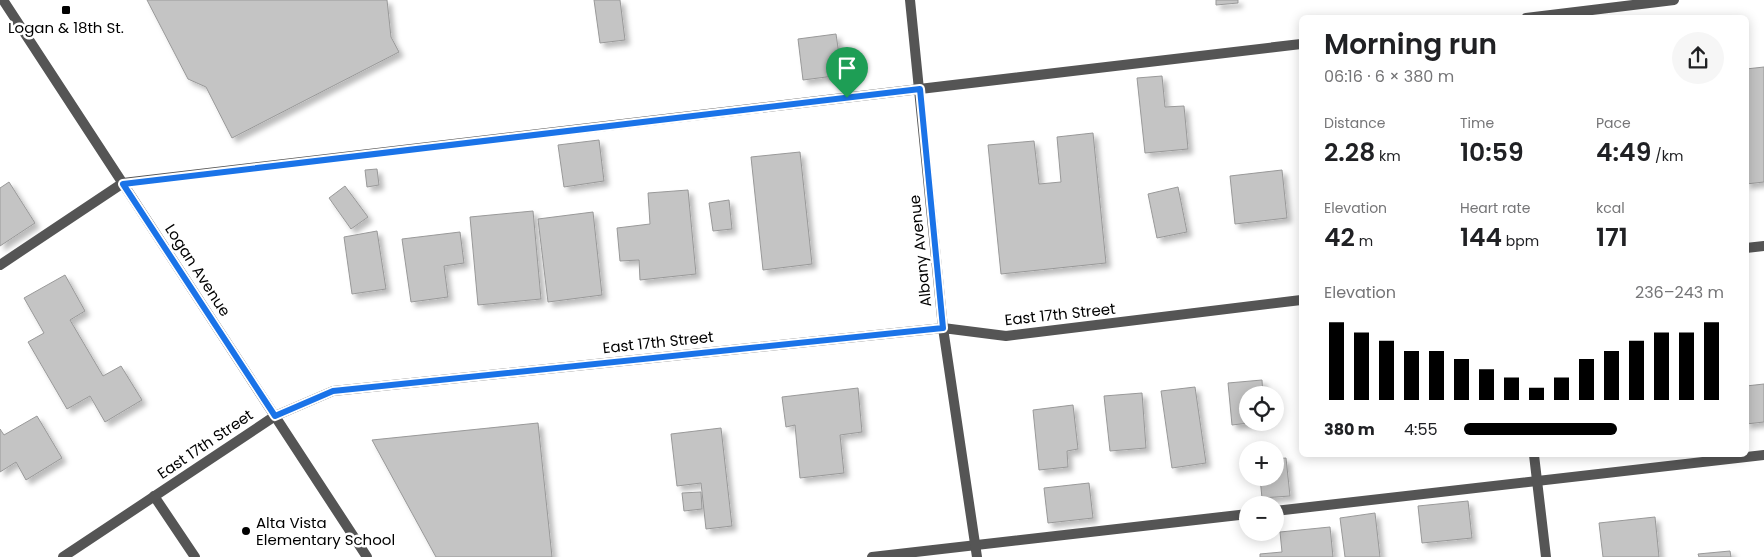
<!DOCTYPE html>
<meta charset="utf-8">
<style>
:root{--surface:#fff;--page:#f6f6f6;--text:#202124;--muted:#757577;--accent:#000}
body{margin:0;font-family:Poppins,sans-serif;background:var(--page);color:var(--text);height:100vh;display:flex;flex-direction:column;font-size:19px;white-space:nowrap}
*{box-sizing:border-box;margin:0}
p{font-size:16px;color:var(--muted)}
.icon{flex:none;width:28px;height:28px;fill:none;stroke:currentColor;stroke-width:2;stroke-linecap:round;stroke-linejoin:round}
.map{position:relative;flex:1;overflow:hidden}
.panel{position:absolute;left:1299px;top:15px;width:450px;height:442px;display:flex;flex-direction:column;background:var(--surface);border-radius:8px;box-shadow:0 2px 12px #0003}
.panel>*{flex:none}
.buttons{position:absolute;left:1239px;top:386px;display:grid;gap:10px}
.buttons a{display:grid;place-items:center;width:45px;height:45px;border-radius:50%;background:var(--surface);box-shadow:0 2px 12px #0003;font-size:25px}
.pin{position:absolute;display:grid;place-items:center;width:42px;height:42px;color:#fff;margin:-51px -21px;border-radius:50% 50% 50% 0;rotate:-45deg;box-shadow:0 0 5px #0007}
.pin .icon{rotate:45deg}
.round{display:grid;place-items:center;flex:none;width:52px;height:52px;border-radius:26px;background:var(--page)}
.head{display:flex;align-items:center;justify-content:space-between;height:85px;padding:0 25px}
h1{font-size:28px;font-weight:600;line-height:38px}
.figures{display:grid;grid-template-columns:repeat(3,1fr);gap:8px;height:85px;padding:5px 25px}
.figures div{display:grid;align-content:center}
.figures b{font-size:25px;font-weight:600}
.figures small{font-size:14px;font-weight:400}
.figures p{font-size:14px}
.chart{height:140px;padding:10px 25px}
.chart p{display:flex;justify-content:space-between}
.chart svg{width:100%;height:90px;margin-top:5px;stroke:var(--accent);stroke-width:6}
ul{padding:0 25px;list-style:none;font-size:16px}
li{display:grid;grid-template-columns:80px 60px 1fr;align-items:center;height:38px}
li i{height:12px;border-radius:6px;background:var(--accent)}
.map>svg:first-child{display:block}
</style>
<div class="map">
<svg width="1764" height="557" viewBox="0 0 1764 557">
<defs>
<filter id="shadow"><feDropShadow dx="4.5" dy="4.5" stdDeviation="2.5" flood-color="#0004"/></filter>
</defs>
<rect width="100%" height="100%" fill="#fff"/>
<!-- building -->
<path fill="#c4c4c4" stroke="#999" filter="url(#shadow)" d="M147,0h240l4,37 8,15 -167,86 -26,-51 -18,-8z
M594,0h26l5,40 -25,3z
M1216,0h22v3l-22,2z
M836,34l6,41 -39,5 -5,-41z
M1764,67v115l-18,2v-115z
M1162,76l3,31 19,-1 4,43 -43,4 -8,-75z
M1093,133l13,130 -105,11 -13,-129 46,-4 5,43 22,-2 -4,-45z
M599,140l5,41 -40,6 -6,-42z
M800,152l12,112 -49,6 -12,-113z
M377,169l2,16 -12,2 -2,-17z
M1282,170l5,48 -52,6 -5,-48z
M9,182l26,41 -35,23v-58z
M345,186l23,31 -17,12 -22,-31z
M1178,187l9,45 -30,6 -9,-44z
M688,190l8,84 -56,6 -1,-20 -19,1 -3,-33 33,-4 -2,-31z
M729,200l3,29 -19,2 -4,-28z
M533,211l8,88 -63,6 -8,-88z
M593,212l9,83 -54,7 -10,-83z
M377,231l9,58 -34,5 -8,-57z
M460,232l4,31 -20,3 4,31 -37,5 -9,-63z
M65,275l20,36 -15,9 33,56 18,-10 21,34 -37,22 -15,-26 -23,13 -39,-67 16,-9 -20,-35z
M1262,380l1,15h-15v27h9l-25,3 -4,-42z
M1764,384v38l-18,2v-38z
M1195,387l11,76 -34,5 -11,-77z
M858,388l4,44 -22,3 4,38 -44,5 -5,-53 -9,2 -4,-30z
M1142,393l4,55 -36,3 -6,-55z
M1073,405l5,44 -11,2 1,16 -29,3 -6,-60z
M37,416l25,42 -36,22 -10,-18 -16,10v-43l4,6z
M538,423l14,134h-116l-64,-117z
M721,428l11,98 -26,3 -5,-46 -24,3 -6,-52z
M1286,458l4,38 -28,2 -2,-20h15v-19z
M1089,483l4,35 -45,5 -4,-35z
M701,492l1,17 -18,2 -2,-18z
M1468,501l4,37 -50,5 -4,-37z
M1375,513l5,44h-35l-5,-39z
M1655,517l4,40h-56l-4,-34z
M1330,527l3,30h-73v-3l22,-2 -2,-20z
M1730,551l1,6h-32l-1,-3z"/>
<g fill="none" stroke-linecap="round" stroke-linejoin="round">
<!-- service -->
<path stroke="#555" stroke-width="10" d="M1526,18l148,-18
M0,265l123,-82 1178,-139
M154,496l41,61
M1275,511l489,-56
M872,557l376,-43"/>
<!-- minor -->
<path stroke="#555" stroke-width="10" d="M910,0l33,328 34,229
M1746,248l18,-2
M1534,455l12,102
M63,557l212,-141 58,-25 610,-63 63,8 295,-36"/>
<!-- tertiary -->
<path stroke="#555" stroke-width="10" d="M3,0l364,557"/>
</g>
<g fill="none" stroke-linecap="round" stroke-linejoin="round">
<!-- route casing -->
<g stroke="#fff" stroke-width="10">
<path id="route" d="M920,89l23,239 -610,63 -58,25 -152,-232z"/>
</g>
<!-- route -->
<use href="#route" stroke="#1a73e8" stroke-width="6"/>
</g>
<!-- markers -->
<g fill="#000" stroke="#fff" stroke-width="2">
<rect x="61" y="5" width="10" height="10" rx="2.5"/>
<circle cx="246" cy="531" r="5"/>
</g>
<g text-anchor="middle" dominant-baseline="central" stroke-width="5" stroke-linejoin="round" paint-order="stroke">
<!-- poi labels -->
<g font-size="15" fill="#000" stroke="#fff">
<text x="66" y="27">Logan &amp; 18th St.</text>
<text x="256" y="522" text-anchor="start">Alta Vista<tspan x="256" dy="17">Elementary School</tspan></text>
</g>
<!-- street labels -->
<g font-size="15" fill="#000" stroke="#fff">
<text transform="translate(920 251) rotate(-96)">Albany Avenue</text>
<text transform="translate(198 270) rotate(57)">Logan Avenue</text>
<text transform="translate(1060 314) rotate(-6)">East 17th Street</text>
<text transform="translate(658 342) rotate(-6)">East 17th Street</text>
<text transform="translate(205 444) rotate(-34)">East 17th Street</text>
</g>
</g>
</svg>
<div class="buttons">
<a><svg class="icon" aria-label="locate" viewBox="0 0 24 24"><circle cx="12" cy="12" r="6"/><path d="M12 2v4M12 18v4M2 12h4M18 12h4"/></svg></a>
<a>+</a>
<a>−</a>
</div>
<div class="pin" style="left:847px;top:98px;background:#1e9e55"><svg class="icon" aria-label="arrive" viewBox="0 0 24 24"><path d="M6 21V4h12l-3 4 3 4H6"/></svg></div>
<section class="panel">
<div class="head"><div><h1>Morning run</h1><p>06:16 · 6 × 380 m</p></div><a class="round"><svg class="icon" aria-label="share" viewBox="0 0 24 24"><path d="M12 15V3M7 8l5-5 5 5M5 13v7h14v-7"/></svg></a></div>
<div class="figures">
<div><p>Distance</p><b>2.28<small> km</small></b></div>
<div><p>Time</p><b>10:59</b></div>
<div><p>Pace</p><b>4:49<small> /km</small></b></div>
</div>
<div class="figures">
<div><p>Elevation</p><b>42<small> m</small></b></div>
<div><p>Heart rate</p><b>144<small> bpm</small></b></div>
<div><p>kcal</p><b>171</b></div>
</div>
<div class="chart"><p><span>Elevation</span>236–243 m</p>
<svg viewBox="0 0 160 44" preserveAspectRatio="none"><path d="M5 44V6M15 44V11M25 44V15M35 44V20M45 44V20M55 44V24M65 44V29M75 44V33M85 44V38M95 44V33M105 44V24M115 44V20M125 44V15M135 44V11M145 44V11M155 44V6"/></svg>
</div>
<ul>
<li><b>380 m</b>4:55<i style="width:59%"></i></li>
</ul>
</section>
</div>
